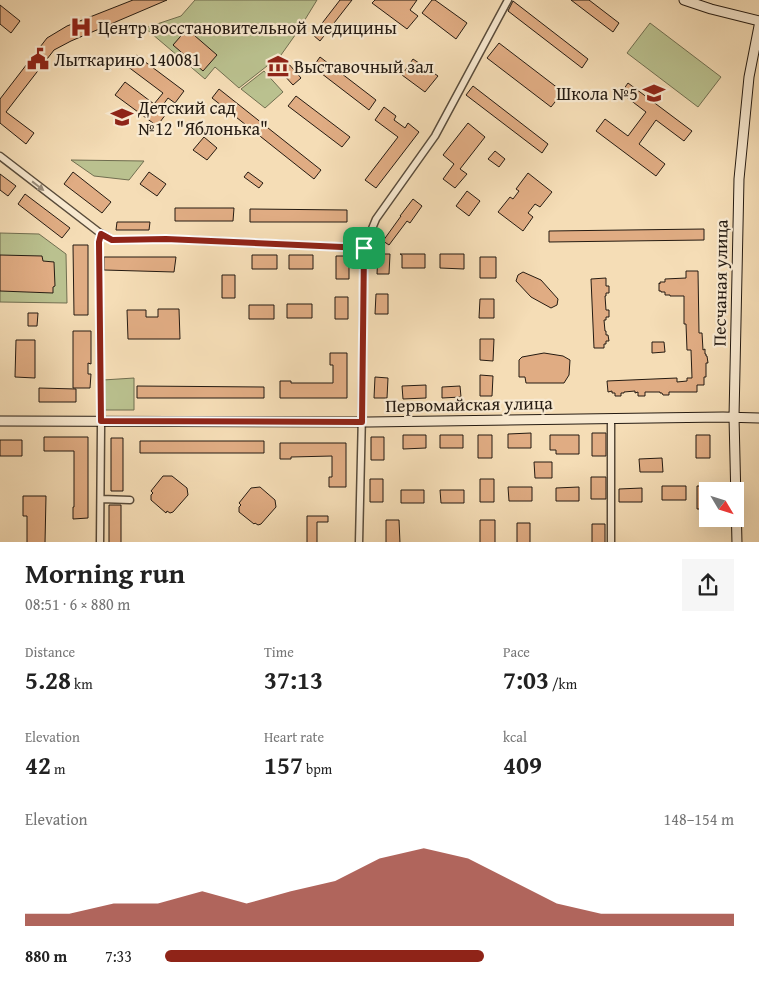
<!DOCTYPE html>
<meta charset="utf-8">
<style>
:root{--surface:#fff;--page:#f6f6f6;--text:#222;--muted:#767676;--accent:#8f2418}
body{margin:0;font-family:"Gentium Book Plus",serif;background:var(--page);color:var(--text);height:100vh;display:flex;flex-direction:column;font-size:19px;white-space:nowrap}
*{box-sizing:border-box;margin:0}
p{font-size:16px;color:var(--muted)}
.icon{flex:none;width:28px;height:28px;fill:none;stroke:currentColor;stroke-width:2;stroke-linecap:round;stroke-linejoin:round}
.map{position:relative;height:542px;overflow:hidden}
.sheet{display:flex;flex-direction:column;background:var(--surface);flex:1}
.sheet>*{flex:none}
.needle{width:32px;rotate:128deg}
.buttons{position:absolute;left:699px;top:482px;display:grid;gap:10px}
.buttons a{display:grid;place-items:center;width:45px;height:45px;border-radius:0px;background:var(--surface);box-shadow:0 5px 20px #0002;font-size:25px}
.pin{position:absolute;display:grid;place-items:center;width:42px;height:42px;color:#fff;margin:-21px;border-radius:10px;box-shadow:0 2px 8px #0006}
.round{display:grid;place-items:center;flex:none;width:52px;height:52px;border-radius:0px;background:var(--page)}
.summary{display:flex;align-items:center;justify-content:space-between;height:85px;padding:0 25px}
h1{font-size:28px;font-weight:700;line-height:38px}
.stats{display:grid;grid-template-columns:repeat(3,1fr);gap:8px;height:85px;padding:5px 25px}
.stats div{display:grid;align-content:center}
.stats b{font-size:25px;font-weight:700}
.stats small{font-size:14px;font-weight:400}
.stats p{font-size:14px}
.chart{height:140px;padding:10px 25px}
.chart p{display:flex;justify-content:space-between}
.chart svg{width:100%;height:90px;margin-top:5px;fill:var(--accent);opacity:.7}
ul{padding:0 25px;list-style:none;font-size:16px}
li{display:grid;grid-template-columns:80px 60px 1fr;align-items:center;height:38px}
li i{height:12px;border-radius:6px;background:var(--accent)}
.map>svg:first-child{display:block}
</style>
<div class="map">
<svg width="759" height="543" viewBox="0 0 759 543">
<rect width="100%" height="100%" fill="#f5ddb6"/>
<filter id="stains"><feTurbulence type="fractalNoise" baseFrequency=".004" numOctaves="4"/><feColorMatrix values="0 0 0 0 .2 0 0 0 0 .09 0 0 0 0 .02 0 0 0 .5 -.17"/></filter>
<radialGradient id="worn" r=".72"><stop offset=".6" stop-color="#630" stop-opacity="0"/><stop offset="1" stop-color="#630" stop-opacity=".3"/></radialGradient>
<!-- green -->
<path fill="#bac18f" stroke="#706e50" d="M195,0h122l-19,31 -17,24 -42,33 -24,-21 -10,12 -60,-51 36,-12z
M650,23l71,54 -23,30 -71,-54z
M264,71l19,21 -18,16 -24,-19z
M71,160l73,1 -15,19 -35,-4z
M0,233l39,1 27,20 1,49 -67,-1z
M134,378v32h-30l-1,-30z"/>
<!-- building -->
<path fill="#e0ac83" stroke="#251b12" d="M133,0h34l-96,41 -17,9 -48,62 28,21 -8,11 -26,-21v-24l47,-61 20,-12z
M340,0h12l-32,41 -7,-6z
M375,0h42l-7,10 8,6 -11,13 -35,-26z
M432,0h3l32,23 -11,16 -34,-26z
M571,0h18l30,23 -6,9z
M513,1l75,58 -6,9 -74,-57z
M0,5l20,16 -9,12 -11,-9z
M187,29l30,26 -14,16 -30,-26z
M499,43l64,49 -12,15 -64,-49z
M136,55l48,36 -9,12 -7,-5 -8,11 6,5 -9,12 -42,-31 10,-13 29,22 9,-11 -36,-27z
M281,55l20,23 -8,7 -21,-23z
M320,57l56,43 -7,10 -56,-43z
M413,59l25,17 -13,16 -23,-17z
M628,83l64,48 -8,10 -28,-21 -17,24 26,20 -9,12 -60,-45 9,-12 23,17 18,-24 -25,-19z
M473,86l75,58 -6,9 -76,-58z
M219,89l102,81 -7,9 -102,-81z
M296,96l54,41 -8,10 -54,-41z
M384,107l12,9 -2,4 11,8 3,-5 11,9 -43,56 -11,-8 33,-43 -23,-17z
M468,123l17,14 -25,32 7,5 -12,14 -12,-9 11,-15 -11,-9z
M204,137l13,11 -10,12 -14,-10z
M495,151l10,8 -6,8 -11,-8z
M73,172l38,30 -9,11 -38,-29z
M149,172l17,12 -9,12 -17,-12z
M248,172l15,11 -4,5 -15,-11z
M528,173l24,19 -12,15 -5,-3 -7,9 5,4 -10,14 -25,-19 12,-15 3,2 6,-8 -3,-2z
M0,174l16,12 -8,10 -8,-6z
M467,191l13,10 -11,15 -13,-10z
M25,194l45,34 -8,10 -44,-34z
M413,199l9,7 -12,17 -3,-2 -18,24 -6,-4 18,-25h-1z
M175,208h59l-1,13h-58z
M250,209l97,1v12h-97z
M117,222h33l-1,8h-33z
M704,229v11l-155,2v-11z
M73,245h15v70h-14z
M378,254h12l-1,20h-12z
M400,254h25v14h-23v-13z
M440,254h24v15l-24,-1z
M0,255l42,1 1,5 11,1 1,24 -2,1v6l-53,-2z
M252,255h25v14h-25z
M289,255h24v14h-24z
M336,256h13v23h-13z
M104,257h72l-2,15 -70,-2z
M480,257h16v21h-16z
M686,271h12l1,62h3l1,17 2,-1v5h1v2h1l1,7h-2v14h-2v8h-7v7h-28v3h-6l-1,-2h-2v-1h-15v4h-7v-4l-3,1v-2l-11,1v1h-3v3h-6v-3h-3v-2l-4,1 -1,-11 70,-3v4l10,-1v-3h5l-1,-28h-4l-1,-26h-2v-28h-14v-1h-5v-3h-4v-1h-2v-8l1,1v-2h5v-3l21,-1z
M523,272l18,8 17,19 -1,6 -6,3 -20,-11 -15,-16 2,-6z
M222,275h13v23h-13z
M606,278v8h3v7h-3v3h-1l1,14h3v7h-3v3h-2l1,11h1v4h2l1,6h-3v3h-2v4h-10l-3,-69z
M376,294h12v20h-13z
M335,297h13v22h-13z
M480,299h14v19h-15z
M287,304h25v14h-25z
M249,305h25v14h-25z
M158,309h21l1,30h-52l-1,-29h19v7h12z
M28,313h10l-1,13h-9z
M73,331h18v33l-3,-1v11h3l-1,14h-17z
M480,339h14l-1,22 -13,-1z
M16,340h19v38l-20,-1z
M652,342h12l1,10 -13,1z
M330,353h17v45h-67v-17h11v2h42v-18h-3z
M544,353l19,3 7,4 -1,15 -5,8h-38l-1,-6h-6v-17l3,-3z
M480,375l13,1 -1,20h-12z
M375,377l13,1 -1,20h-13z
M426,385v13l-23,1 -1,-13z
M137,386l127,1v11h-127z
M460,386l1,11 -19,1v-11z
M39,388l37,1v13h-37z
M531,433v15h-23v-14z
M592,433h14v23h-14z
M403,435h23v13l-23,1z
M440,435h23v13h-23z
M478,435h14v23h-14z
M550,435h29v19h-23v-4h-6z
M696,435h14v23h-14z
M44,437h44v81l-15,1v-12h1v-56h-30z
M371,437h13v23h-13z
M111,438h12v53h-12z
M0,440h22v16h-22z
M140,441h124v12h-124z
M280,443h66v44h-17v-10h3v-21l-41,1v2h-11z
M662,458l1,14h-23l-1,-13z
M534,462h18v16h-17z
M163,476h9l15,12 1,7 -15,17 -3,1 -3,-2 -1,2 -15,-13v-5l2,-2 -2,-2z
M591,477h15v22h-15z
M370,479h13v23h-13z
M480,479h14v23h-14z
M662,486h24v14h-24z
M697,486h13v5h-2v18h-11z
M260,487l15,13 1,7 -15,17 -3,1 -3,-2 -1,1 -15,-12v-5l2,-2 -2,-2 12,-15z
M508,487h24v14h-23z
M579,487v14h-23v-13z
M642,488v14h-23v-13z
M401,490h23v13h-23z
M440,490h24v13h-23z
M23,496h23l-1,47h-18v-27h-4z
M109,505h12v38h-12z
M307,516h21v6h-11v21h-10z
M386,520h13l1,23h-14z
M480,520h15v23h-15z
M517,523h13v20h-13z
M592,524h13v19h-13z"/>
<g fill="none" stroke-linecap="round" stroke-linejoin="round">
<!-- street casing -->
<g stroke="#594c3b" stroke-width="9">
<path id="street" d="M0,156l100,77 12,7 54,-1 198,9
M611,419v124
M101,499l29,1
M100,543l1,-115 -2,-186 2,-8
M359,543l3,-130 2,-165 12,-29 59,-83 73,-136"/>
</g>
<!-- secondary casing -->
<g stroke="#251b12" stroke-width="11">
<path id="secondary" d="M684,0l27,9 48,12
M0,421l369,1 354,-5 36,1
M737,543l-3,-126 5,-238 10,-102 10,-51"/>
</g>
<!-- street -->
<use href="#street" stroke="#f8e9d0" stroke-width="6"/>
<!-- secondary -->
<use href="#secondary" stroke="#f8e9d0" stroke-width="9"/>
</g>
<!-- one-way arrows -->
<defs><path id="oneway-solid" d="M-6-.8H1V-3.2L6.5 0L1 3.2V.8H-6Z" transform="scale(1.25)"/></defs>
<use fill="#998c7a" href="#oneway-solid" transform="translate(38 186) rotate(38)"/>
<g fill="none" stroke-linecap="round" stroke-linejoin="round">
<!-- route casing -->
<g stroke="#fff" stroke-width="10">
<path id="route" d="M101,234l11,6 54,-1 198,9 -2,174 -261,-1 -2,-179z"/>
</g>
<!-- route -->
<use href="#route" stroke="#8f2418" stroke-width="6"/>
</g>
<!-- icons -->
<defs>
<g id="hospital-bare" transform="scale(1.725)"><path d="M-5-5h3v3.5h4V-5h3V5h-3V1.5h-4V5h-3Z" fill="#8f2418" stroke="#f8e9d0" stroke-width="2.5" paint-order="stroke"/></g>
<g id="civic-bare" transform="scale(1.725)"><path d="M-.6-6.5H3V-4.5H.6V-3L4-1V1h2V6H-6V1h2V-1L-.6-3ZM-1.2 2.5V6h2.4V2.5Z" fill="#8f2418" stroke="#f8e9d0" stroke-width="2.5" paint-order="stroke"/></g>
<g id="museum-bare" transform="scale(1.725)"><path d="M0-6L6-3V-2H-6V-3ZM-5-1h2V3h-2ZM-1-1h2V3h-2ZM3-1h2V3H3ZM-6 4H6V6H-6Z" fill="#8f2418" stroke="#f8e9d0" stroke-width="2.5" paint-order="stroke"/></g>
<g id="school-bare" transform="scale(1.725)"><path d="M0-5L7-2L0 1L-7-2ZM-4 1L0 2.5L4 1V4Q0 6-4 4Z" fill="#8f2418" stroke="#f8e9d0" stroke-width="2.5" paint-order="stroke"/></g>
</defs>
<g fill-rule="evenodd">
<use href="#hospital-bare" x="81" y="27"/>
<use href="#civic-bare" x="38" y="59"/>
<use href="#museum-bare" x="278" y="66"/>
<use href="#school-bare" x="654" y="93"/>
<use href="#school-bare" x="122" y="117"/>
</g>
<g text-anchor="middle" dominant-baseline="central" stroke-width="4.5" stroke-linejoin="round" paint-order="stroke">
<!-- poi labels -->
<g font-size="18" fill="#251b12" stroke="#f8e9d0" text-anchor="start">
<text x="98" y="27">Центр восстановительной медицины</text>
<text x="54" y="59">Лыткарино 140081</text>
<text x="294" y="66">Выставочный зал</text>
<text x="638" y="93" text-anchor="end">Школа №5</text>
<text x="138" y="107">Детский сад<tspan x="138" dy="21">№12 "Яблонька"</tspan></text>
</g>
<!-- street labels -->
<g font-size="18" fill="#251b12" stroke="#f8e9d0">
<text transform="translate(720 283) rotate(-89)">Песчаная улица</text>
<text transform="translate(469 404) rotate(-1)">Первомайская улица</text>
</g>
</g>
<rect width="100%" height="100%" filter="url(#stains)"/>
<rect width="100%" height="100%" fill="url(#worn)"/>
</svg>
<div class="buttons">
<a><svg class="needle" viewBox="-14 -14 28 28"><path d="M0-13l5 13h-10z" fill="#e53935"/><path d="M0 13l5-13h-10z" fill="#767676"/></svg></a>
</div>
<div class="pin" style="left:364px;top:248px;background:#1e9e55"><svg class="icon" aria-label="arrive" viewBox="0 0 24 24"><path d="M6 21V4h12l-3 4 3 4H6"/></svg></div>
</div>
<section class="sheet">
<div class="summary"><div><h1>Morning run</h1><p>08:51 · 6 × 880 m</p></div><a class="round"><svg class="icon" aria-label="share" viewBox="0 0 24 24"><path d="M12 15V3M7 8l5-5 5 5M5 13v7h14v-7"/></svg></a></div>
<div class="stats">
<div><p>Distance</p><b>5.28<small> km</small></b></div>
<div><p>Time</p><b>37:13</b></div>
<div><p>Pace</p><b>7:03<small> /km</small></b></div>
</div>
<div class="stats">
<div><p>Elevation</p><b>42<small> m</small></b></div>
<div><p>Heart rate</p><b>157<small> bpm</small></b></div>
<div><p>kcal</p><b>409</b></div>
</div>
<div class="chart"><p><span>Elevation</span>148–154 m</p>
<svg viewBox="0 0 160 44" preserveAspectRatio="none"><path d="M0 44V38L10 38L20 33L30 33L40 27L50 33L60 27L70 22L80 11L90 6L100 11L110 22L120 33L130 38L140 38L150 38L160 38V44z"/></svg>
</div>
<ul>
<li><b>880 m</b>7:33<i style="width:56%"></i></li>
</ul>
</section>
